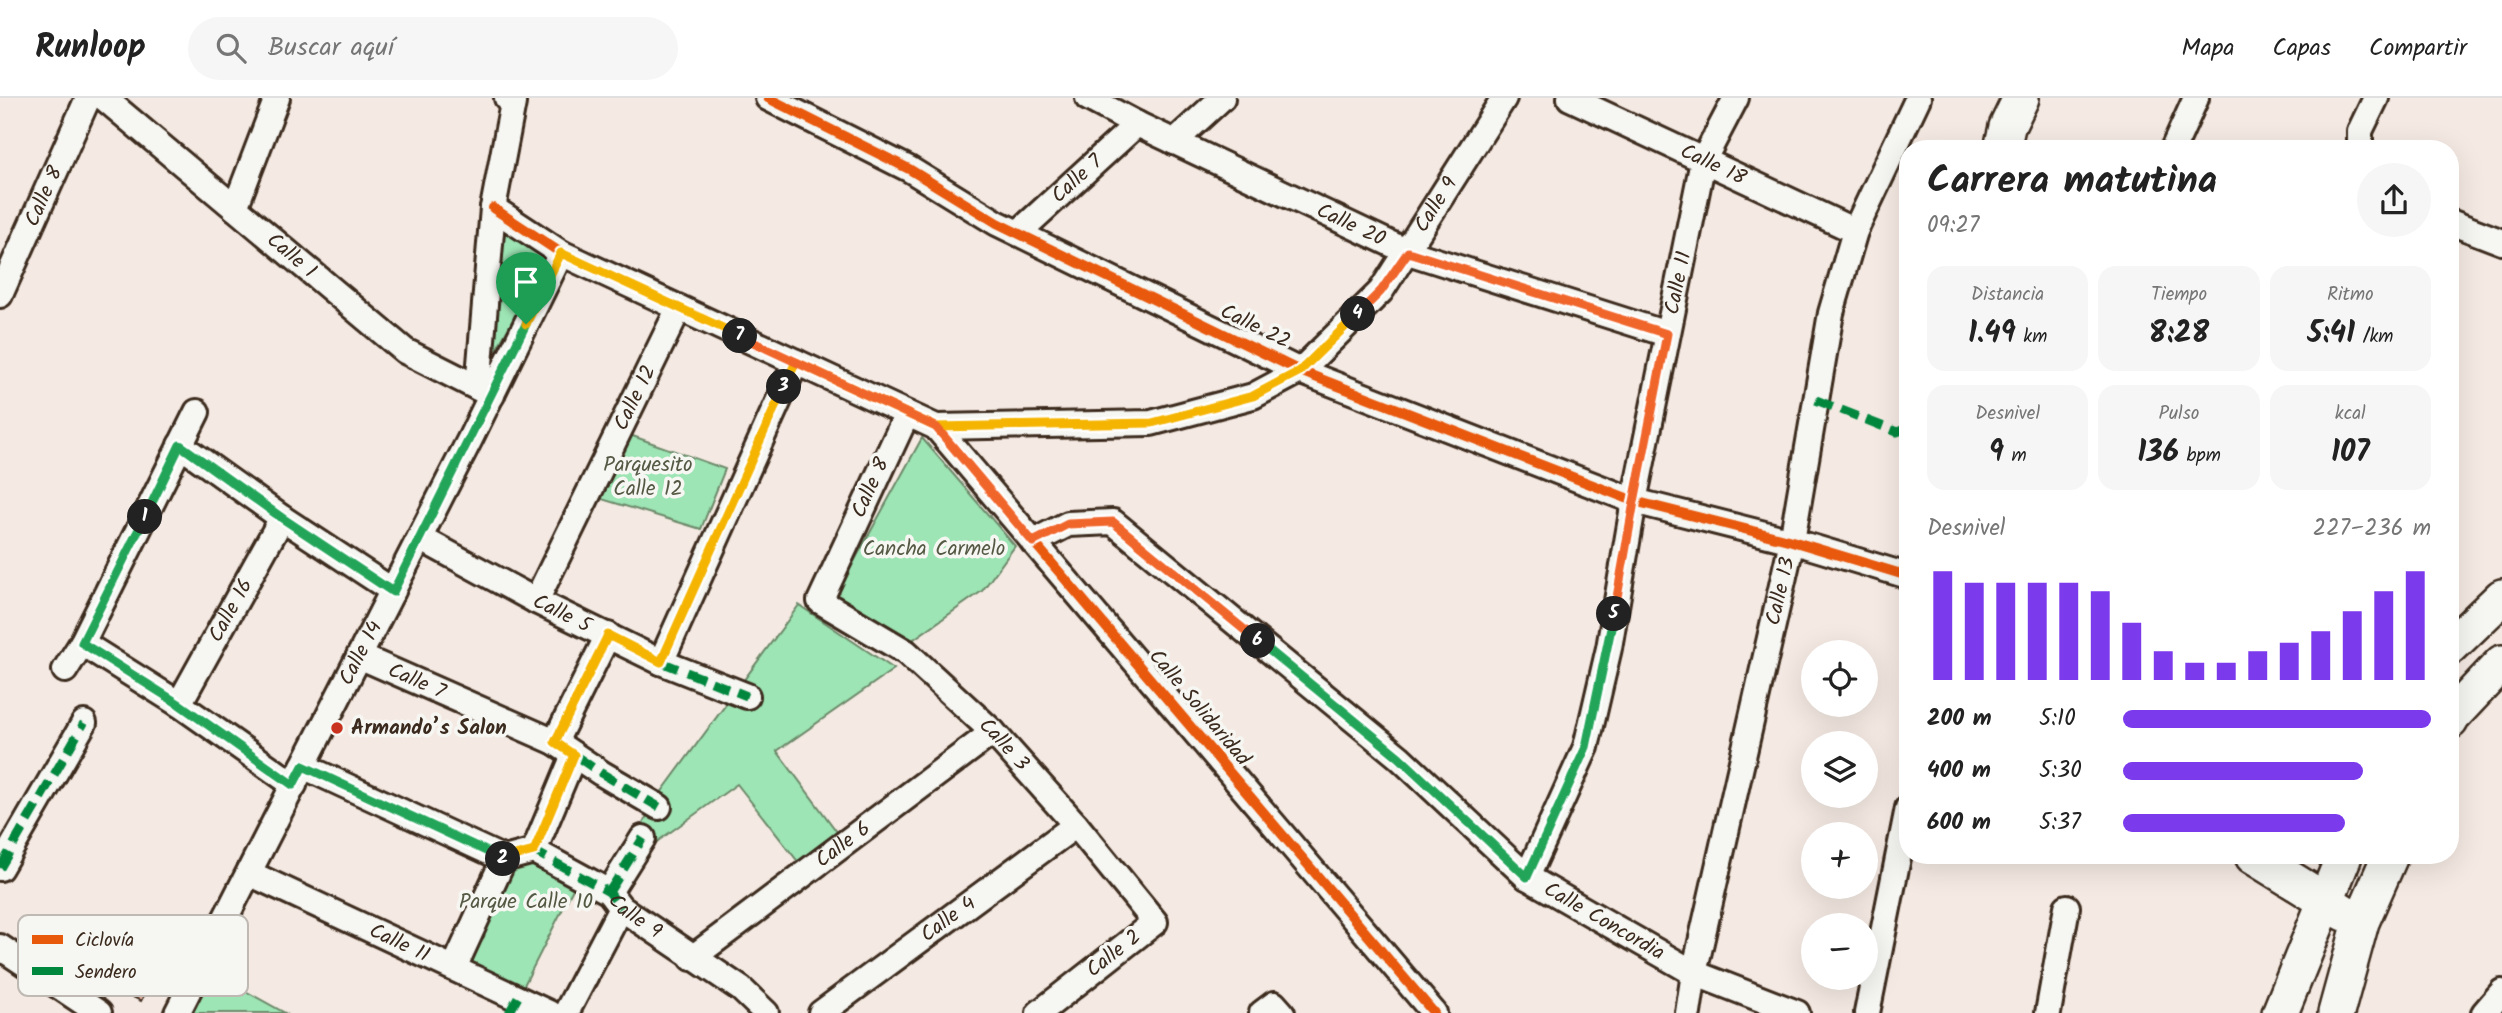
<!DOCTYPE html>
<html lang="es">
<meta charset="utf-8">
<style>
:root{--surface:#fff;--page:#f6f6f6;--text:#222;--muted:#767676;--line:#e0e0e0;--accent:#7c3aed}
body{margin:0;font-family:Kalam,sans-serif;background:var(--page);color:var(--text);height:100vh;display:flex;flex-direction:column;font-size:26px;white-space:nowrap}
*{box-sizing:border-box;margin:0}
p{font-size:23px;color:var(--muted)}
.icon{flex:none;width:38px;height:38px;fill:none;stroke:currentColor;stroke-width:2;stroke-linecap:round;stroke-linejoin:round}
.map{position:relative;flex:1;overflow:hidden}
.side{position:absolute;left:1899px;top:42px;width:560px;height:724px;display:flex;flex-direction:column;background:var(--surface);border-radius:28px;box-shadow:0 7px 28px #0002}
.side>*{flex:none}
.buttons{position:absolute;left:1801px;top:542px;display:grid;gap:14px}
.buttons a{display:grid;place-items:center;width:77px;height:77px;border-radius:50%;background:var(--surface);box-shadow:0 7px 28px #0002;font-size:35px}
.pin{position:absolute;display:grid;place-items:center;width:60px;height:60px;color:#fff;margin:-72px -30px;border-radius:50% 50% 50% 0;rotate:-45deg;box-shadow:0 0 7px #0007}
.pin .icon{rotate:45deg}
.km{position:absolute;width:35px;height:35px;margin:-18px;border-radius:50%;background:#222;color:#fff;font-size:19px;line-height:35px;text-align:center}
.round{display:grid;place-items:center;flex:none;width:74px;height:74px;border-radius:37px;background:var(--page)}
.summary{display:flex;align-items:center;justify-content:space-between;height:119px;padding:0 28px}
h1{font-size:38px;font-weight:800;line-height:52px}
.metrics{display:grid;grid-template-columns:repeat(3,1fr);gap:10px;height:119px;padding:7px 28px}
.metrics div{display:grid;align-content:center;border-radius:18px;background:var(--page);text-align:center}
.metrics b{font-size:30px;font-weight:800}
.metrics small{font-size:19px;font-weight:400}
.metrics p{font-size:19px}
.chart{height:196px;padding:14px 28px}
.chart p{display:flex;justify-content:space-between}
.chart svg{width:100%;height:126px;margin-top:7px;stroke:var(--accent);stroke-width:6}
ul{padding:0 28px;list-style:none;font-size:23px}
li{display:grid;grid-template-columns:112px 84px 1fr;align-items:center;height:52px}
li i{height:18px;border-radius:9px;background:var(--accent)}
header{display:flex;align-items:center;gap:42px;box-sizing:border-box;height:98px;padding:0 35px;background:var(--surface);border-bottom:2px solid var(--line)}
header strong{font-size:33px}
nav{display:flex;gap:38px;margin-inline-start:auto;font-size:24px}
.search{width:490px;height:63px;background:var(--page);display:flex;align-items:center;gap:18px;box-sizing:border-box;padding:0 24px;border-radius:38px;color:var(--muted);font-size:26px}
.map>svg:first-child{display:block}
</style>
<header>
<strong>Runloop</strong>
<div class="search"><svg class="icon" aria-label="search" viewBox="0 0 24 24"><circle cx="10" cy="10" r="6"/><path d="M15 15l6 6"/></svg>Buscar aquí</div>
<nav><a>Mapa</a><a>Capas</a><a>Compartir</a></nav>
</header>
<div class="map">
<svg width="2502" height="915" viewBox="0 0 2502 915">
<rect width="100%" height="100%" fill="#f5eae3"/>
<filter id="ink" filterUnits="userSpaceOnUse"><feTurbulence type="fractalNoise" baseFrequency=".0143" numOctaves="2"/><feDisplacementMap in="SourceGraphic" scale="14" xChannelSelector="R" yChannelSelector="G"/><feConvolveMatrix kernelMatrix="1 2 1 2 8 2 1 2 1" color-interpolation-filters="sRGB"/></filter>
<g filter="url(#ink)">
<!-- green -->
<path fill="#9de5b4" stroke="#6c8869" stroke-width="2" d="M498,124l50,36 -61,108z
M627,336l98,35 -24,60 -106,-32z
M922,340l93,108 -33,45 -71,50 -77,-43z
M799,507l95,64 -117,82 69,93 -39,29 -70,-89 -115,83 30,-62z
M511,752l66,31 -59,116 -64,-29z
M202,869l83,46h-106z"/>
<!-- building -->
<path fill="#f2b9a9" stroke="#3b2a1e" stroke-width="2" d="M131,833l37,19 -27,51 -37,-18z"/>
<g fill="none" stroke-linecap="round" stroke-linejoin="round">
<!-- street casing -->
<g stroke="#3b2a1e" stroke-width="30">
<g id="street">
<path id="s1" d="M104,0l301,253 87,44"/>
<path d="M768,0l141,71 88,54 303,148 334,130 158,40 116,35"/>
<path id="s2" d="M1088,0l49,26 271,128 259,82"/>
<path id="s3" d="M1570,0l285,133"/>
<path d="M1174,44l48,-44"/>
<path d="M2173,51l23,-51"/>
<path d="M2360,51v-18l16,-33"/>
<path d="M235,110l42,-110"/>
<path d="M493,110l68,45 375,174 498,586"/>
<path d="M2450,124l52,20"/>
<path id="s4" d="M1018,135l119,-109"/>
<path id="s5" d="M0,197l88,-197"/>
<path d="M478,290l15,-180 20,-105 -6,-5"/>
<path id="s6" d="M907,316l-87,187 86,51 87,80 83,93 79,97 -116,91"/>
<path id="s7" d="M936,329l215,-4 102,-27 47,-25 81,-80 123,-193"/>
<path d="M180,347l102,73 111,73"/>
<path id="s8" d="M420,440l116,63 125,61 86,34"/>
<path id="s9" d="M1033,444l35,-18 45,-2 286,235 128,120 167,96 103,40"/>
<path id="s10" d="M536,503l143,-293"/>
<path d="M82,545l97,61 115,81"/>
<path id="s11" d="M359,558l196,86 46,31 58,34"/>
<path d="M661,564l135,-300"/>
<path d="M65,572l17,-27 115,-231"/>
<path id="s12" d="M179,606l103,-186"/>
<path d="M555,644l53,-107"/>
<path id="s13" d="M303,668l201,93 30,-8 75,41 12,16 120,81 25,24"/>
<path d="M534,753l40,-96"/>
<path d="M0,770l84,-145"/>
<path id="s14" d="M249,775l300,140"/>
<path id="s15" d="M1527,779l59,-130 23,-99 25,-147 69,-340 33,-63"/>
<path d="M609,794l34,-54"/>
<path d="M0,849l99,66"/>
<path id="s16" d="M692,860l301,-226"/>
<path d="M454,870l50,-109"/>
<path id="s17" d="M177,915l293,-574 91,-186"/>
<path d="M566,915l55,-105"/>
<path id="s18" d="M821,915l255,-188"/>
<path d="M1262,915l12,-9 8,9"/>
<path id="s19" d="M1688,915l6,-40 98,-432 39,-228 24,-82 63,-133"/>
<path d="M1867,915l41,-205"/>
<path d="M2048,915l19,-106"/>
<path d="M2484,915l18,-21"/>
</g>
</g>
<!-- secondary casing -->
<g stroke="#3b2a1e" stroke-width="40">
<path id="secondary" d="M2002,51l5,-22 14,-29
M2450,549l52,-50
M2450,623l3,-6 49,-52
M2253,758l92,57
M2280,915l64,-157
M2336,915l25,-91 29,-66"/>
</g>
<!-- street -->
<use href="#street" stroke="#f6f6f2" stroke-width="24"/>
<!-- secondary -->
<use href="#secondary" stroke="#f6f6f2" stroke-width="35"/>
<!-- quiet -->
<path stroke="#00873e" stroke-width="9" stroke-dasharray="18 9" stroke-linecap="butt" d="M1816,302l81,32 11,-4
M661,564l86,34
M555,644l46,31 58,34
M534,753l40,-96
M504,761l30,-8 75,41 12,16
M0,770l84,-145
M609,794l34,-54
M509,915l9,-16"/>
<!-- cycleway casing -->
<g stroke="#f6f6f2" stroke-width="15">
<path id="cycleway" d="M768,0l141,71 88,54 303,148 334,130 158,40 116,35
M493,110l68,45 375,174 498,586"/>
</g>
<!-- cycleway -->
<use href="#cycleway" stroke="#e8590c" stroke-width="10"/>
</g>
</g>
<g fill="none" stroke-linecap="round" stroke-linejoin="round" filter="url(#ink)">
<!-- split-1 casing -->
<g stroke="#fff" stroke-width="14">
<path id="split-1" d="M145,419l35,-72 102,73 111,74 133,-268"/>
</g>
<!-- split-2 casing -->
<g stroke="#fff" stroke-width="14">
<path id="split-2" d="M145,419l-63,126 97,61 114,81 10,-19 200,93"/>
</g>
<!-- split-3 casing -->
<g stroke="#fff" stroke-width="14">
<path id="split-3" d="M503,761l31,-8 40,-96 -19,-13 53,-107 53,27 123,-275"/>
</g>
<!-- split-4 casing -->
<g stroke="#fff" stroke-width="14">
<path id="split-4" d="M784,289l12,-25 140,65 216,-4 101,-27 47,-25 58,-57"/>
</g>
<!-- split-5 casing -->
<g stroke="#fff" stroke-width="14">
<path id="split-5" d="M1358,216l23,-23 27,-39 259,82 -33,168 -20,112"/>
</g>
<!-- split-6 casing -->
<g stroke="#fff" stroke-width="14">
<path id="split-6" d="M1258,543l141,116 128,120 59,-130 28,-133"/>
</g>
<!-- split-7 casing -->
<g stroke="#fff" stroke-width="14">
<path id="split-7" d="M740,238l196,91 97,115 35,-18 45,-2 145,119"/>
</g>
<!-- split-8 casing -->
<g stroke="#fff" stroke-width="14">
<path id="split-8" d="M526,226l35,-71 179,83"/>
</g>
<!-- split-1 -->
<use href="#split-1" stroke="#22a559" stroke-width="9"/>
<!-- split-2 -->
<use href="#split-2" stroke="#22a559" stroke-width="9"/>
<!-- split-3 -->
<use href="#split-3" stroke="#f5b400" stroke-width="9"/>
<!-- split-4 -->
<use href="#split-4" stroke="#f5b400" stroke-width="9"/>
<!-- split-5 -->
<use href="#split-5" stroke="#f0652b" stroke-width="9"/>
<!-- split-6 -->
<use href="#split-6" stroke="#22a559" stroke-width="9"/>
<!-- split-7 -->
<use href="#split-7" stroke="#f0652b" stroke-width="9"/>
<!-- split-8 -->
<use href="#split-8" stroke="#f5b400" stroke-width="9"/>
</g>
<!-- markers -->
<circle fill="#c8321e" stroke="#f6f6f2" stroke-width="2.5" cx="337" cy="630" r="7"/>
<g text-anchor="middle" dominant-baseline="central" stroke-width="7" stroke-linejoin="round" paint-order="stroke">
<!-- street labels -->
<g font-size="21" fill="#3b2a1e" stroke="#f6f6f2">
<text stroke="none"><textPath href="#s3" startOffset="158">Calle 18</textPath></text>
<text stroke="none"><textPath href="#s4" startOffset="80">Calle 7</textPath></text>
<text stroke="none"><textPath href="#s5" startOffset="108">Calle 8</textPath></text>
<text stroke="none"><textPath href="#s7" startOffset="590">Calle 9</textPath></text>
<text stroke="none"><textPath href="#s2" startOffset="292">Calle 20</textPath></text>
<text stroke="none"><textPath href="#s1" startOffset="245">Calle 1</textPath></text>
<text stroke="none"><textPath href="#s15" startOffset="616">Calle 11</textPath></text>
<text transform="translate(1255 229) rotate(26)">Calle 22</text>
<text stroke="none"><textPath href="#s10" startOffset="226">Calle 12</textPath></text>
<text transform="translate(871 390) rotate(-66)">Calle 8</text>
<text stroke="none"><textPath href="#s19" startOffset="432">Calle 13</textPath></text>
<text stroke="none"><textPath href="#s12" startOffset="107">Calle 16</textPath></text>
<text stroke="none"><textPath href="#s8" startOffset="161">Calle 5</textPath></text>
<text stroke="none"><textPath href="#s17" startOffset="404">Calle 14</textPath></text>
<text stroke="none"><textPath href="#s11" startOffset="63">Calle 7</textPath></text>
<text transform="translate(1199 610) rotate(50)">Calle Solidaridad</text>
<text stroke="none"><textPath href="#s6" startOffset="441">Calle 3</textPath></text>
<text stroke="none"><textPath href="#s16" startOffset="189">Calle 6</textPath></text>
<text stroke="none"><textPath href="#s13" startOffset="374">Calle 9</textPath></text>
<text stroke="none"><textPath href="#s18" startOffset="158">Calle 4</textPath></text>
<text stroke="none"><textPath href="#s9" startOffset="719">Calle Concordia</textPath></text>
<text stroke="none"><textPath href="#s14" startOffset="166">Calle 11</textPath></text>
<text transform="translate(1114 856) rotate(-38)">Calle 2</text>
</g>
<!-- park labels -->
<g font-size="21" fill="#545944" stroke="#f6f6f2">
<text x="648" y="367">Parquesito<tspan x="648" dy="24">Calle 12</tspan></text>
<text x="934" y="451">Cancha Carmelo</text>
<text x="526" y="804">Parque Calle 10</text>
</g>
<!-- poi labels -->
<g font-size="21" font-weight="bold" fill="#3b2a1e" stroke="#f6f6f2" text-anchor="start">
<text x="351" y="630">Armando’s Salon</text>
</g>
</g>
<!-- legend -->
<rect x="18" y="817" width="230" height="81" rx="10" fill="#f6f6f2" stroke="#beb9b2" stroke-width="2"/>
<rect x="32" y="837" width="31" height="9" fill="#e8590c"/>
<rect x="32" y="869" width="31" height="8" fill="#00873e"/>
<g font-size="19" fill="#3b2a1e">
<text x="75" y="848">Ciclovía</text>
<text x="75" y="880">Sendero</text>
</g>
</svg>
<div class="buttons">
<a><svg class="icon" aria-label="locate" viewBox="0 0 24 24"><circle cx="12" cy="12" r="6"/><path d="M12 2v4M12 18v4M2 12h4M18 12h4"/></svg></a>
<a><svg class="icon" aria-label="layers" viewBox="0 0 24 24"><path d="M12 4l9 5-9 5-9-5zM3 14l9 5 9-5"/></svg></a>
<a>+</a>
<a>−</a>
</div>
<div class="pin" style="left:526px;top:226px;background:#1e9e55"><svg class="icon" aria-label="arrive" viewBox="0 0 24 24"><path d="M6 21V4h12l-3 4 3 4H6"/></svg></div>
<b class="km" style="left:145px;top:419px">1</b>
<b class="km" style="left:503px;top:761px">2</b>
<b class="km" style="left:784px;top:289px">3</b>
<b class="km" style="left:1358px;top:216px">4</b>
<b class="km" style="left:1614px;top:516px">5</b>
<b class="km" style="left:1258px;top:543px">6</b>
<b class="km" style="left:740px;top:238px">7</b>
<section class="side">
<div class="summary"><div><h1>Carrera matutina</h1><p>09:27</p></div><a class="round"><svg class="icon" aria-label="share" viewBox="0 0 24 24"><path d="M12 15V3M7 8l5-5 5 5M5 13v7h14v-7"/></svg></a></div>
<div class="metrics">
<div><p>Distancia</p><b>1.49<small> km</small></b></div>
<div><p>Tiempo</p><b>8:28</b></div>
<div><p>Ritmo</p><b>5:41<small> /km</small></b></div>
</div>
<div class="metrics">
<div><p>Desnivel</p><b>9<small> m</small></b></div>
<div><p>Pulso</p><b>136<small> bpm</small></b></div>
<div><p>kcal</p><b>107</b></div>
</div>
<div class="chart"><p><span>Desnivel</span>227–236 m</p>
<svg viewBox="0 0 160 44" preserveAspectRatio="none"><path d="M5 44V6M15 44V10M25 44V10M35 44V10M45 44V10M55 44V13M65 44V24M75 44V34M85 44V38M95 44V38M105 44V34M115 44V31M125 44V27M135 44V20M145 44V13M155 44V6"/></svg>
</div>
<ul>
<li><b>200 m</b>5:10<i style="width:100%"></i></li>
<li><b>400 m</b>5:30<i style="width:78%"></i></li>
<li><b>600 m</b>5:37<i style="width:72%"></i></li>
</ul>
</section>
</div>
